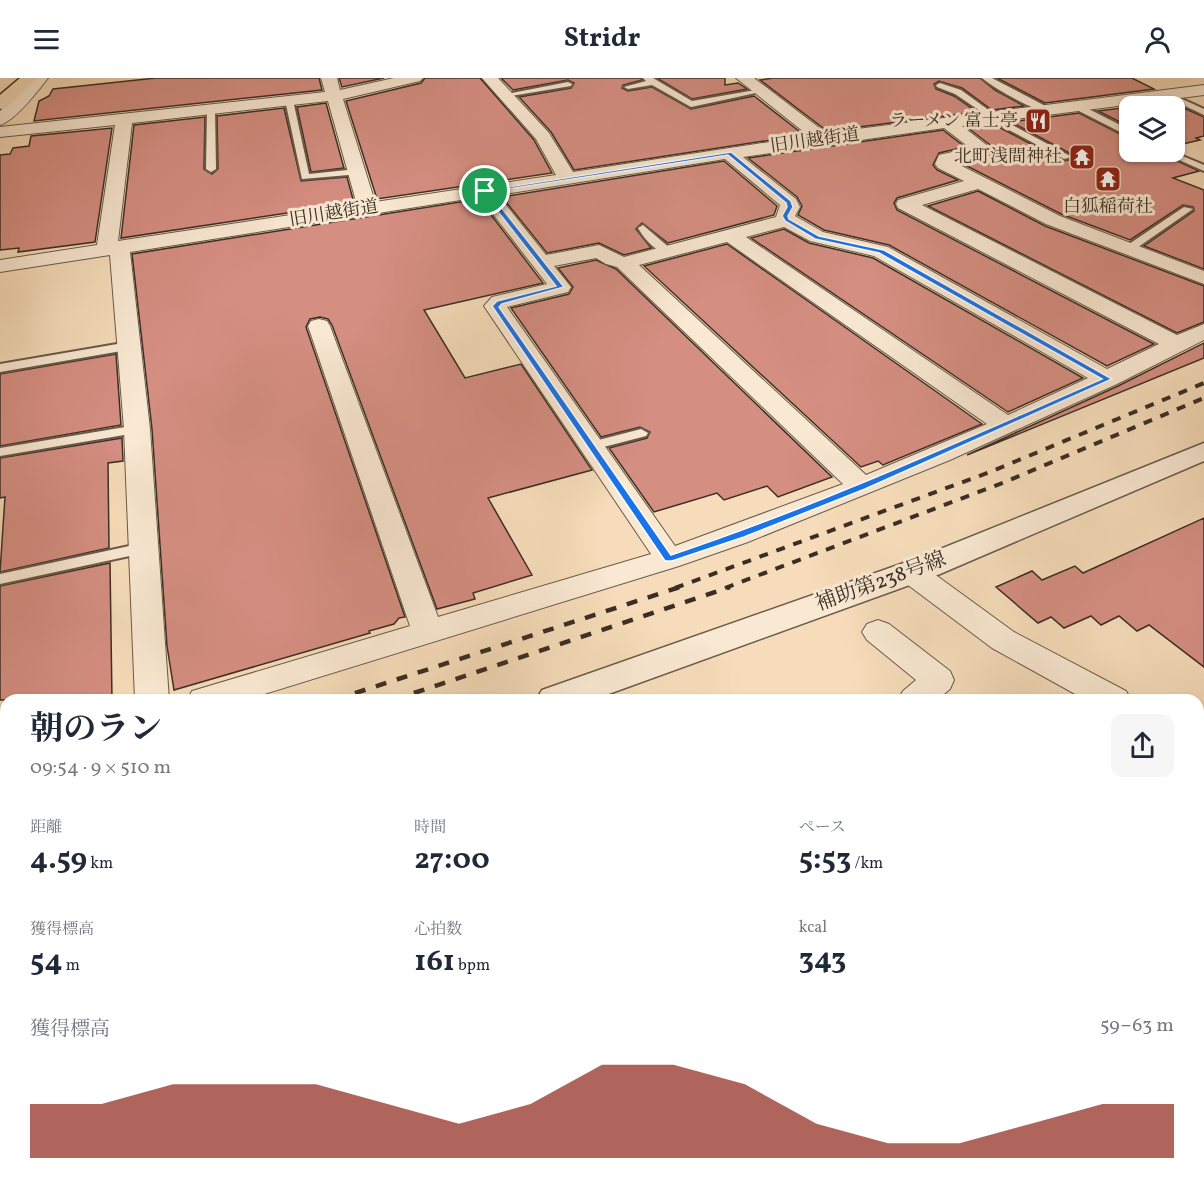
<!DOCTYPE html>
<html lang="ja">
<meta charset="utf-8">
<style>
:root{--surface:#fff;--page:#f6f6f7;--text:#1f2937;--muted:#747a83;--accent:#8f2418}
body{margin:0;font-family:Vollkorn,"Noto Serif JP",serif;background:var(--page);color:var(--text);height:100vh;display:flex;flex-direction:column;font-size:22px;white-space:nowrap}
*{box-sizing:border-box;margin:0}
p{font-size:20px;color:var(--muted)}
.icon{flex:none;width:33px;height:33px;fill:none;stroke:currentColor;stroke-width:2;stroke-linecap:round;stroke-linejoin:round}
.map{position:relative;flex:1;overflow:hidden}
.panel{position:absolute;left:0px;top:616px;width:1204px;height:488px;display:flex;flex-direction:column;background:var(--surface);border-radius:18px 18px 0 0;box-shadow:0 2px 4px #0004}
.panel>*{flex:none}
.tools{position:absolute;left:1119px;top:18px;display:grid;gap:12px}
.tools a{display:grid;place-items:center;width:66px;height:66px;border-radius:12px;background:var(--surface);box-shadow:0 2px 4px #0004;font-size:30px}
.pin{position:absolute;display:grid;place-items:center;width:51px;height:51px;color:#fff;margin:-26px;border:3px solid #fff;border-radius:50%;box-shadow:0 2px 6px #0007}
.round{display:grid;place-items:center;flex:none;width:63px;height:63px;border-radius:12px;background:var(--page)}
.summary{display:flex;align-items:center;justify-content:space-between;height:102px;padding:0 30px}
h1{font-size:33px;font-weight:700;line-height:45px}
.metrics{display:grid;grid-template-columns:repeat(3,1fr);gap:9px;height:102px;padding:6px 30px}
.metrics div{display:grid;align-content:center}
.metrics b{font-size:30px;font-weight:700}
.metrics small{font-size:16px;font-weight:400}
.metrics p{font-size:16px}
.chart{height:168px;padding:12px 30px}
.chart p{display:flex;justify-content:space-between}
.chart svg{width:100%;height:108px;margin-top:6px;fill:var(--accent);opacity:.7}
header{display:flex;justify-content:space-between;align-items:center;height:78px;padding:0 30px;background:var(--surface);font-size:27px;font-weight:700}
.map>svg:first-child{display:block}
</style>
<header><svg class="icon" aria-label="menu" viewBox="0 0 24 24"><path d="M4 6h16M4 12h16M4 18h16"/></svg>Stridr<svg class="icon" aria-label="person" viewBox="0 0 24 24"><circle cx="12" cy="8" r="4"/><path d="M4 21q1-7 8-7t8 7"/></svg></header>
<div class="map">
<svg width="1204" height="1103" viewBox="0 0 1204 1103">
<rect width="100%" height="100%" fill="#f6dcba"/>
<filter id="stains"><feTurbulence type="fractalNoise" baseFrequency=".00333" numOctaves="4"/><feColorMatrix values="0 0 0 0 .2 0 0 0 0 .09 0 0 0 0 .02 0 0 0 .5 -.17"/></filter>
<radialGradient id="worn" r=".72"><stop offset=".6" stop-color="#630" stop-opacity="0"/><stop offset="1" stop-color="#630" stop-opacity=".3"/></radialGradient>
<!-- building -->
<path fill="#d58e82" stroke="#3a2e24" stroke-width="1.5" d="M156,0h163l3,12 -288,31 5,-20 10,-5 4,-7z
M339,0h45l-42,9z
M425,0h55l54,62 18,33 -175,26 -31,-98 75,-18z
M501,0h140l1,2 -19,5 -1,3 6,3 24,-4 39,22 63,-13 50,39 -230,35 -23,-38 -32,-35 52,-9 3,-5 -6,-3 -55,10z
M657,0h68v7l13,-2 9,6 -55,10z
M773,0h207l15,12 29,16 -32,4 -30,-22 -23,-7 -5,3 2,5 18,7 23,16 -150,19 -67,-51z
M997,0h135l22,11 -109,14z
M1170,24l34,15v19l-8,2 4,2 -26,6v-40h-42z
M326,25l18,65 -33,4 -14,-65z
M1130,29v20l-32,-16z
M284,30l17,73 46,-4 7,26 -233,35 13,-113 71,-8 -1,52 8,5 6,-5 -1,-53z
M1079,35l51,26v13h28l41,19 -26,7 31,12v79l-60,-23 50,-35 -1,-4 -10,-2 -53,35 -69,-26 -100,-51 31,-8 2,-7 -26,-20 25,-4 70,37 10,-2v-4l-62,-33z
M112,50l-17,114 -77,10 1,-4 -19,2v-95l10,-1 3,-6 16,-2 2,-10z
M943,52l22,17 -26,6 -6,12 4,5 21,10 -61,18 -3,5 3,7 257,134 -47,22 -218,-121 -65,-15 -26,-15 4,-9 -5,-9 -49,-39z
M724,83l53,45 -3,9 -106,28 -26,-20 -6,6 15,19 -27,7 -25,-12 -52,10 -45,-56z
M978,113l67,35 159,60v36l-27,11 -249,-127z
M479,121l64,84 -119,27 41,68 56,-14 71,106 -104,28 44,77 -59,18 2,6 -38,10 -105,-284 -4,-6 -8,-2 -10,2 -4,8 99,290 -6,1 -5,6 -25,7 1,2 -196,57 -7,-44 -15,-217 -20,-175z
M784,151l25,14 64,15 210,120 -75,34 -257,-174z
M727,166l255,180 -99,41 -5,-4 -17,6 -217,-201z
M596,182l20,9 216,208 -54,20 -11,-11 -43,14 -7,-7 -63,19 -45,-64 38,-10 3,-6 -10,-5 -39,10 -90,-129 58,-14 4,-7 -15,-19z
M1204,265v15l-237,97 151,-69z
M116,276l5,71 -121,21v-72z
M122,360l1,23 -15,2 1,85 -109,24 5,-75 -5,1v-40z
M1204,440v149l-55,-42 -12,6 -18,-15 -18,9 -10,-9 -27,12 -13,-11 -13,6 -42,-36 36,-16 10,9 33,-14 8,7z
M110,485l2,137h-112v-114z"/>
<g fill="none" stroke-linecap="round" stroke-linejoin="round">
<!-- service casing -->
<g stroke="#695a4a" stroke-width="4">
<path id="service" d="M643,0h10l39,23 69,-12 4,2 -74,16 -39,-22 -24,4 -4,-2 22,-6z
M982,0h10l63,33c-11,7 -63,-24 -73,-33z
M568,4l4,2 -1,2 -66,11 -4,-2z
M940,5l21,7 40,29 71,38 -8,2 -74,-39 -1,-3 -34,-23 -18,-7 -1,-2z
M1169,15l35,16v6l-38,-18 -1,-2z
M289,19l4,3 16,74 48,-5 3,1v4l-58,5 -17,-79z
M1075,27h6l49,25v7l-55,-28z
M211,28l4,3 1,60 -5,3 -5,-3 1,-60z
M1161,74h12l31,13v6z
M1184,129l9,2 -62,43h-8v-4z
M643,147l28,24v4c-13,2 -27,-14 -33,-25z
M129,264l6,4 -2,3 -133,23v-8z
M137,347l7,4 -2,3 -142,24v-8z
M641,351l7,4 -2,3 -54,14 -7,-4 2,-3z
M143,465l8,5 -3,4 -148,32v-10z"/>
</g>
<!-- minor casing -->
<g stroke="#695a4a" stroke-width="2">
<path id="minor" d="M32,0h16c-10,13 -33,43 -48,47v-14z
M321,0h16l3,12 54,-12h29l-3,3 -77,18 32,103 181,-27 -20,-36 -54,-61h16l51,55 24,39 236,-36 -73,-58h18l72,55 378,-48v10l-242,31 31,24 -3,4 -36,8 106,54 144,55v13l-158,-60 -68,-35 -56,16 255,130 27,-11v16l-87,44 -167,76 -202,82 -69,24 -434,134h-58l5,-9 218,-65 -102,-300 3,-5 8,-2 8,2 3,5 108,291 213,-63 -167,-248 8,-9 55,-13 -67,-87 -350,55 20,177 19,271h-34l-11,-271 -14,-174 -110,17v-12l97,-15 18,-120 -115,12v-10l325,-35zM328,23l29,104 -239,36 14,-118zM944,50l26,20 -31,7 -4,9 3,4 26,13 -66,19 -2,4 2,4 261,136 -52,25 -219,-122 -65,-15 -28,-16 5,-9 -4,-8 -53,-42zM725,81l55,46 -4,12 -152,40 -25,-12 -53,10 -48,-60zM784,149l26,14 64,15 214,122 -80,37 -262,-178zM727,164l260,182 -121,51 -227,-210zM596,180l10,6 11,3 226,217 -168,62 -168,-239 61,-15 3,-5 -17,-21z
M911,484l11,3 92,67 112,59 5,9h-45l-94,-52 -92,-69 -4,-7 4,-7z
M878,542l11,4 61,47 4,9 -4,9 -13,11h-39l5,-9 13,-11 -49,-40 -5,-8 5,-8z
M1198,654l6,2v29l-6,-2z
M6,663v28l-6,2v-28z
M1204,714v43l-6,2v-43z
M6,971v45l-6,2v-45z
M480,1098h52l-2,5h-52z
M743,1098h52l2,5h-52z"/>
</g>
<!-- tertiary casing -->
<g stroke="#695a4a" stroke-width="3">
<path id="tertiary" d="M1204,365v18l-264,113 -348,126h-56l6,-10 376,-132z
M6,777v36l-6,2v-36z
M1198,1016l6,2v49l-6,-2z
M231,1098h53l2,5h-53z"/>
</g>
<!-- primary casing -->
<g stroke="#3a2e24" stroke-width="3">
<path id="primary" d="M20,0h18l-32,30 -6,1v-14z"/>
</g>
<!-- service -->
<use href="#service" fill="#f9e8d2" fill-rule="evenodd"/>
<!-- minor -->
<use href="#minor" fill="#f9e8d2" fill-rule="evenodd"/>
<!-- tertiary -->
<use href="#tertiary" fill="#f9e8d2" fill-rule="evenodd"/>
<!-- primary -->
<use href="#primary" fill="#f6dcba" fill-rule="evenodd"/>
<!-- rail-far1 -->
<path stroke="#3a2e24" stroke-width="4" stroke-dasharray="9 9" stroke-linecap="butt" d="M675,510l315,-116 214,-89
M725,510l280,-106 199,-84"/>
<!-- rail -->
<path stroke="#3a2e24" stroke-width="4.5" stroke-dasharray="11 11" stroke-linecap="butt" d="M334,622l346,-113
M393,622l337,-113
M0,723l6,-2
M0,743l6,-2"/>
</g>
<!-- route -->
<path fill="#1a73e8" stroke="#fff" stroke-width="1.5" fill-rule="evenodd" d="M731,74l60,49 2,6 -5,9 1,3 30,17 65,14 228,129 -247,110 -121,48 -72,24h-7l-173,-255 5,-5 59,-15 -74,-95zM728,77l58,48 1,4 -5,9 3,5 30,18 64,14 223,126c-142,62 -284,127 -431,176l-172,-248 3,-3 62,-17 -75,-95z"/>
<!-- icons -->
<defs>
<g id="restaurant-square" transform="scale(1.35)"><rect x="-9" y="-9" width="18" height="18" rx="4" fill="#8f2418" stroke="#f9e8d2"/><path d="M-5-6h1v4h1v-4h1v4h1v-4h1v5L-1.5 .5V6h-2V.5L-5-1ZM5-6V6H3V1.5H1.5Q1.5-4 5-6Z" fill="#fff"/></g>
<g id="temple-square" transform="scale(1.35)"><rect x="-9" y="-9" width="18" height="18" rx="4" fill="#8f2418" stroke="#f9e8d2"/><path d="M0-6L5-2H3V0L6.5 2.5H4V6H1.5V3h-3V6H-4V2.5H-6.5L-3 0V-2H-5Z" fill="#fff"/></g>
</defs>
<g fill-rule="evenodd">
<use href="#restaurant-square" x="1038" y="43"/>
<use href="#temple-square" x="1082" y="79"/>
<use href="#temple-square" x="1108" y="101"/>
</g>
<g text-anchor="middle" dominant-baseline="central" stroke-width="6" stroke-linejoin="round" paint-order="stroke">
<!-- far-poi labels -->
<g font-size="18" fill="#3a2e24" stroke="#f9e8d2" text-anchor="end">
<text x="1018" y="43">ラーメン 富士亭</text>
<text x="1062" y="79">北町浅間神社</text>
<text x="1108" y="129" text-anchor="middle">白狐稲荷社</text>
</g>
<!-- far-street labels -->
<g font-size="18" fill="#3a2e24" stroke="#f9e8d2">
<text transform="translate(815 63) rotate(-8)">旧川越街道</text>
<text transform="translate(334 136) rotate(-9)">旧川越街道</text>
</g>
<!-- street labels -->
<g font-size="21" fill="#3a2e24" stroke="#f9e8d2">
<text transform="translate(881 504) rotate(-20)">補助第238号線</text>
</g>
</g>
<rect width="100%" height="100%" filter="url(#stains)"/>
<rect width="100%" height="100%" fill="url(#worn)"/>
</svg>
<div class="tools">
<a><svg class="icon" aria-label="layers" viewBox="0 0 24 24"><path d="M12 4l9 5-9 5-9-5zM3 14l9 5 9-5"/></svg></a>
</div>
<div class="pin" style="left:485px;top:113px;background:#1e9e55"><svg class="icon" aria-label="arrive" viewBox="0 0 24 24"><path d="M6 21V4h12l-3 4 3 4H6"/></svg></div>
<section class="panel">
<div class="summary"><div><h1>朝のラン</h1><p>09:54 · 9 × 510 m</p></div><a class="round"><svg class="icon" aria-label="share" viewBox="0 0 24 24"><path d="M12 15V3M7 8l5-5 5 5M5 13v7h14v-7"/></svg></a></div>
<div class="metrics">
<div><p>距離</p><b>4.59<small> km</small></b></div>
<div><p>時間</p><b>27:00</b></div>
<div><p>ペース</p><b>5:53<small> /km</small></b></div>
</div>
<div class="metrics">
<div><p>獲得標高</p><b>54<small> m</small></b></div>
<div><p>心拍数</p><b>161<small> bpm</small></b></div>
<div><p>kcal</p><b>343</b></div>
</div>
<div class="chart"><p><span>獲得標高</span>59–63 m</p>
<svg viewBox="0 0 160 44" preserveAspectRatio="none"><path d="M0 44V22L10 22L20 14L30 14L40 14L50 22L60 30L70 22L80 6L90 6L100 14L110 30L120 38L130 38L140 30L150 22L160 22V44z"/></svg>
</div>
</section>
</div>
